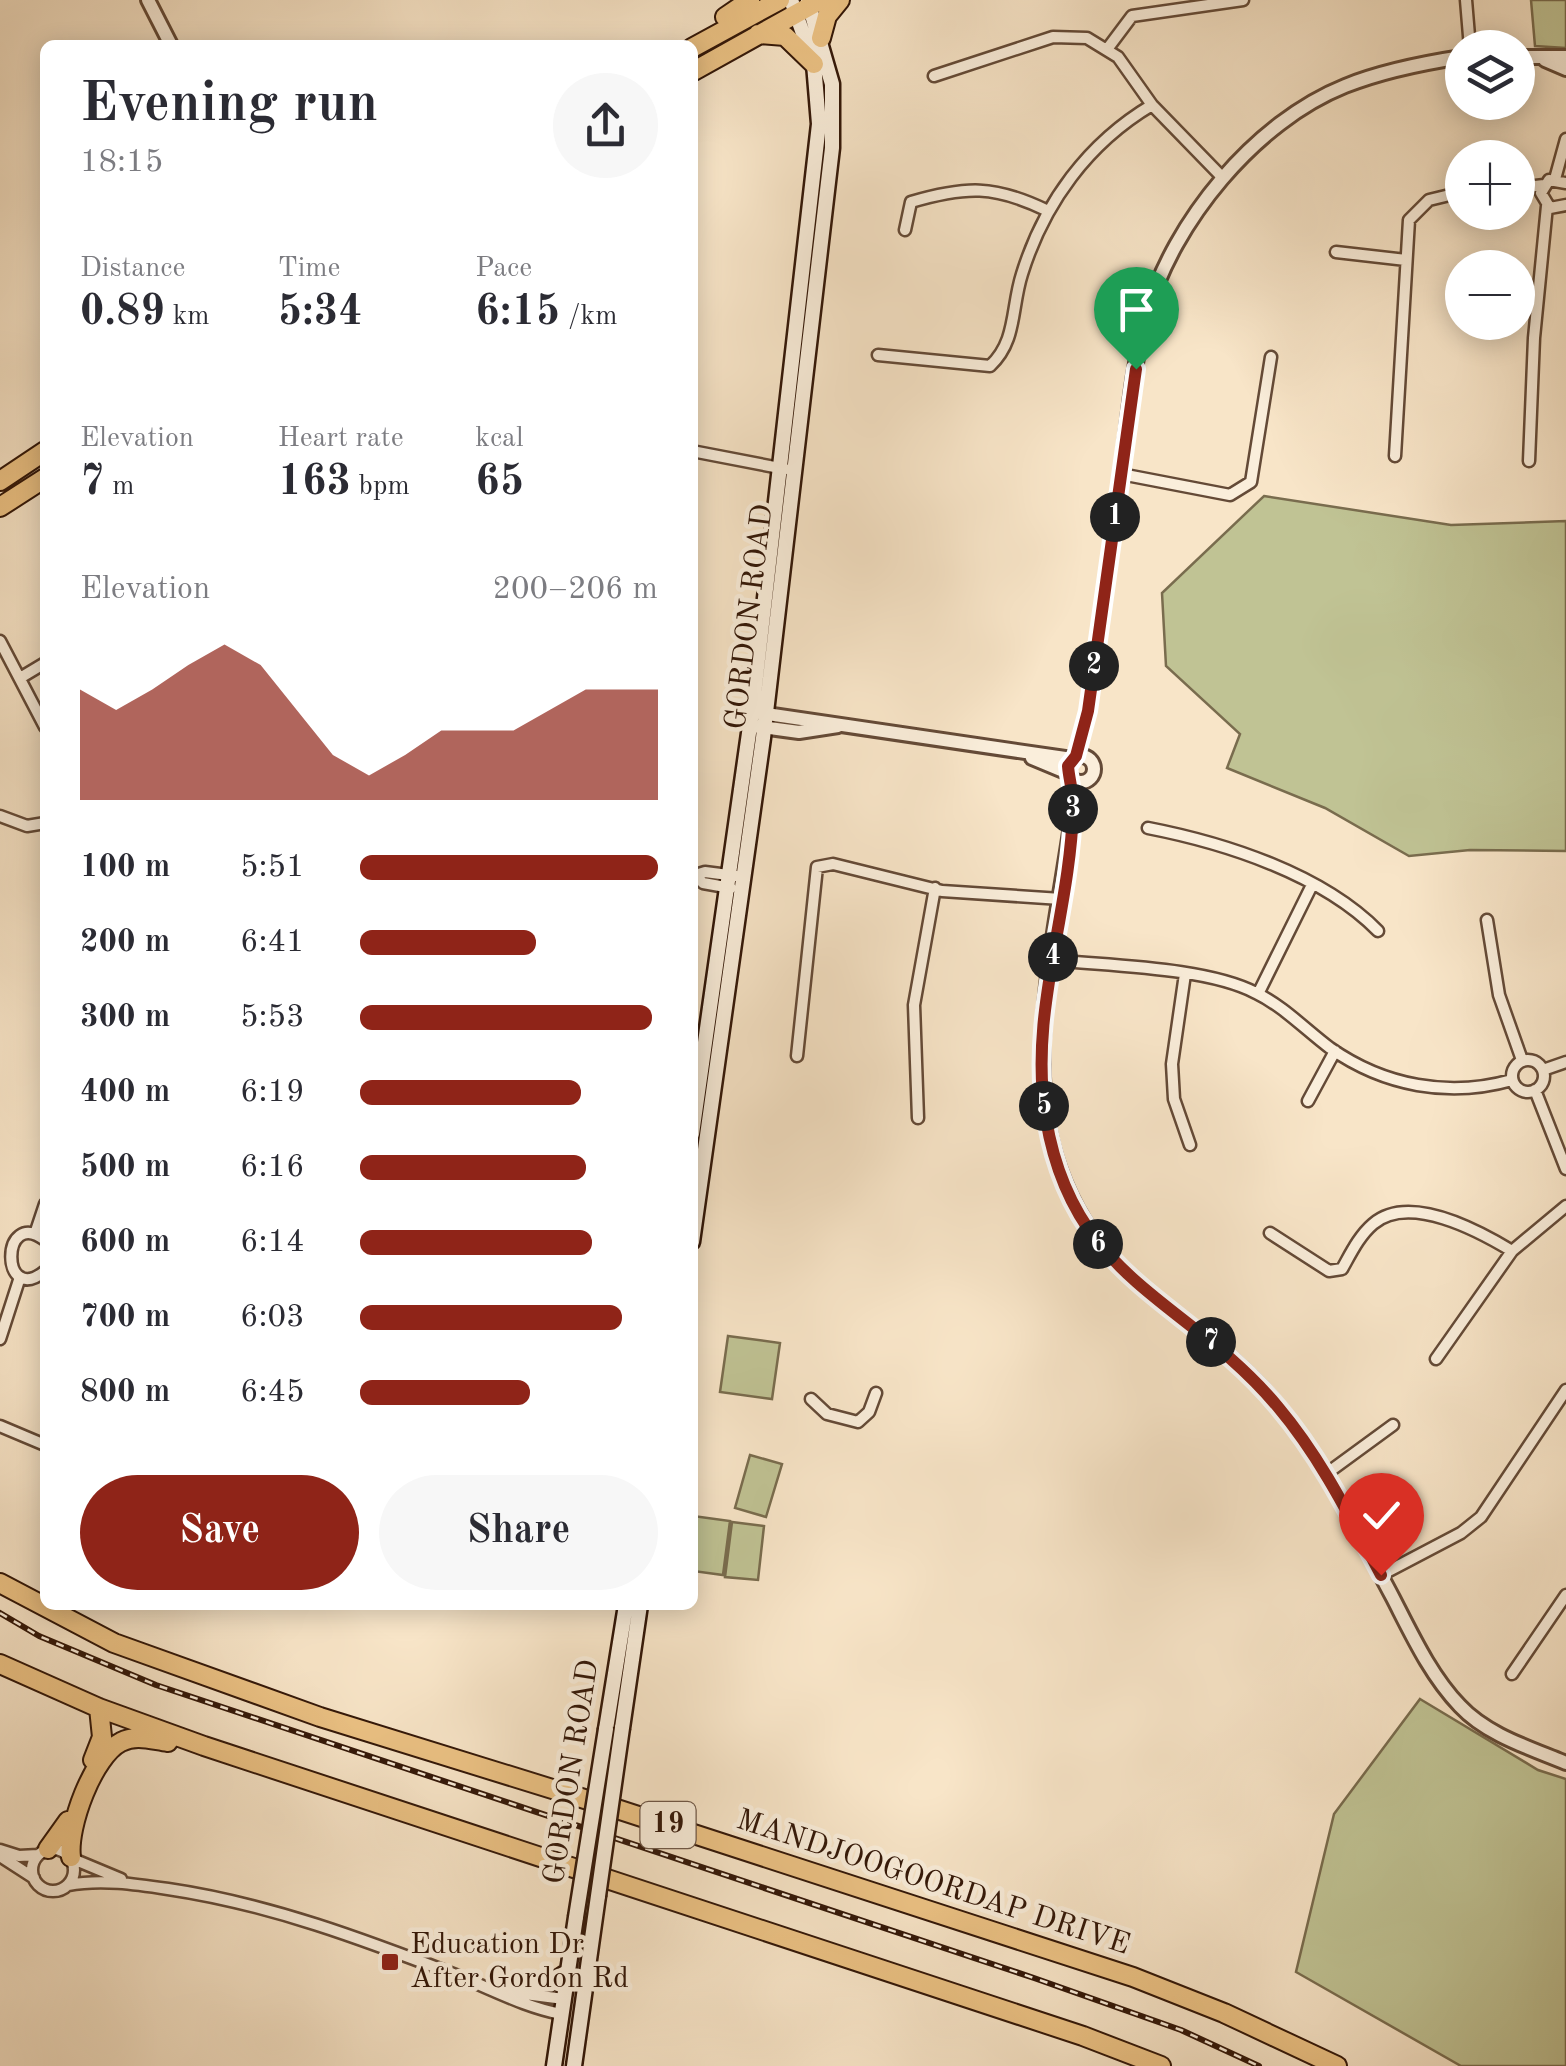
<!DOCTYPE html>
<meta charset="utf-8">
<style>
:root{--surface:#fff;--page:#f7f7f7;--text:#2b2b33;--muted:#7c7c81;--accent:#8f2418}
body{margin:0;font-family:"Old Standard TT",serif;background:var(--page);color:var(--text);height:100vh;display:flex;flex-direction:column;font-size:38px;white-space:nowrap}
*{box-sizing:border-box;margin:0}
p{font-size:32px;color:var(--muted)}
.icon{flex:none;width:55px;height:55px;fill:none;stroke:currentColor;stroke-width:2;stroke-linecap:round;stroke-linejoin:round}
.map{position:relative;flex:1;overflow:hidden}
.side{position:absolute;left:40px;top:40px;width:658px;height:1570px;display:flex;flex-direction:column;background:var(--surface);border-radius:15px;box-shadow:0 5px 25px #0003}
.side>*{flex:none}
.fabs{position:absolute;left:1445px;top:30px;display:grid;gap:20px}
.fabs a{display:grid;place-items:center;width:90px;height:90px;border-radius:50%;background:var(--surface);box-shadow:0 5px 25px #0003;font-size:50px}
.pin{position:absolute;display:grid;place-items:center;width:85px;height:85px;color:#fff;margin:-102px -42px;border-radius:50% 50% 50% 0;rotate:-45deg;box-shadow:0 0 10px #0007}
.pin .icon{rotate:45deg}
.km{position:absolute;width:50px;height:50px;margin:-25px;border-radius:50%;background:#222;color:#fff;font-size:28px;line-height:50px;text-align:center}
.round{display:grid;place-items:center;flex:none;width:105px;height:105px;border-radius:52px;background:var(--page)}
.head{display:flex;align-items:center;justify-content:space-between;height:170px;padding:0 40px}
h1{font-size:55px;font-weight:700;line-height:75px}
.metrics{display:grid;grid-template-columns:repeat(3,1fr);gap:15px;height:170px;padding:10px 40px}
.metrics div{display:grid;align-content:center}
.metrics b{font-size:42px;font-weight:700}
.metrics small{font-size:28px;font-weight:400}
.metrics p{font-size:28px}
.chart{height:280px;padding:20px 40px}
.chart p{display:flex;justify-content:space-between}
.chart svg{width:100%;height:180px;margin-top:10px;fill:var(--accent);opacity:.7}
.button{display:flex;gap:20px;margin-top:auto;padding:20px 40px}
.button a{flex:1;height:115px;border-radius:60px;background:var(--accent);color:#fff;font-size:40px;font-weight:700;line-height:115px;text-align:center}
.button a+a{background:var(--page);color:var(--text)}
ul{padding:0 40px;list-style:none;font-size:32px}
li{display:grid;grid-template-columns:160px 120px 1fr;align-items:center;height:75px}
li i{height:25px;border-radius:12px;background:var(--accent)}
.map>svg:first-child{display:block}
</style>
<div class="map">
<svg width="1566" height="2066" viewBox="0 0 1566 2066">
<rect width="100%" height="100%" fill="#f8e5c8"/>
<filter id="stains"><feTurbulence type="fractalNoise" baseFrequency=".002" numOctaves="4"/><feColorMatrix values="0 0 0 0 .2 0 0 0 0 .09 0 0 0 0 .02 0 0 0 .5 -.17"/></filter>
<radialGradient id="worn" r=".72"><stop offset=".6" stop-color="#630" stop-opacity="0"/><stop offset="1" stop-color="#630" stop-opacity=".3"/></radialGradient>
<!-- green -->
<path fill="#c0c394" stroke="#796c4e" stroke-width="2.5" d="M1531,0h35v48l-31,-2z
M1264,496l187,29 115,-4v330l-96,-1 -61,6 -84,-48 -98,-40 13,-34 -74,-68 -4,-73z
M728,1336l52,7 -8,56 -52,-7z
M750,1455l32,9 -16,53 -31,-9z
M693,1516l37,5 -7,54 -30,-4z
M732,1522l32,4 -6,54 -33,-3z
M1420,1699l118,71 28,9v287h-105l-165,-94 38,-158z"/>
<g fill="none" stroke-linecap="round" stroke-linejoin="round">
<!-- minor casing -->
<g stroke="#644a37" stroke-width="15">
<path id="minor" d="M1466,0l4,48
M1108,48l24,-32 111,-16
M934,76l119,-39 34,1 31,19 34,48 70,72
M1555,179l11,-40
M1566,183l-17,-3 -8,13 9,15 16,-3
M1518,188l26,-3
M905,230l6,-28c55,-16 83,-17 135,8
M1336,252l70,8
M878,355l112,11c27,-25 21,-58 32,-92 22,-71 66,-131 130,-169
M692,451l93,18
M1395,456l14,-236 20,-20 33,-8
M1529,461l5,-123 13,-132
M1121,474l109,21 21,-13 20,-125
M0,641l45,86
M20,678l25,-15
M0,816l27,10 18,-3
M1148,828c77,15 174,46 230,103
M692,876l13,-4 39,5
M696,876l7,7 28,5
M1487,920l12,75 23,65
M1053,960c57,6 153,7 203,33 27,13 50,37 74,55 54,38 119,50 182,32
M1185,974l-13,90 2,35 16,46
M1258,994l53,-107
M797,1056l20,-189 16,-3 109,27 119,8
M1512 1076a16 16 0 1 1 32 0a16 16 0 1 1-32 0Z
M1543,1070l23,-8
M1535,1090l31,79
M1308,1101l27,-50
M918,1118l-4,-113 21,-117
M1270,1233l59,38 13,-2c9,-16 17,-33 31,-45 36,-31 106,7 139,27
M35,1234l10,-30
M45,1240c-45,-34 -45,68 0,31
M0,1339l20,-62
M1436,1359l76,-108 54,-45
M811,1399l16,15 31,8 11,-10 7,-19
M0,1426l45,19
M1326,1474l67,-49
M1381,1575l80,-42 20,-16 85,-127
M1512,1674l54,-79
M32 1870a21 21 0 1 1 42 0a21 21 0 1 1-42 0Z
M0,1850l19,6 19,-1
M0,1856l34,22
M73,1859l48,20
M68,1885c33,-6 67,-1 100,4 102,15 197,51 293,88 35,14 64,30 100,37
M517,1993l47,6"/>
</g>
<!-- tertiary casing -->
<g stroke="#644a37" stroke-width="18">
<path id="tertiary" d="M148,0l23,45
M1518,57h48
M1545,60l21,9
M760,713l312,46
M754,726l45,6 39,-6
M1068 769a13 13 0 1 1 26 0a13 13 0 1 1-26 0Z
M1076,756l12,-45c11,-78 22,-155 33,-233 7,-54 11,-111 26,-164 26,-92 108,-192 198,-228 37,-15 78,-23 117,-29
M1032,758l36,15
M1071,778l2,33c-14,106 -49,241 -18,344 42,139 146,154 226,255 46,58 77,123 112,188 19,37 38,78 67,108 27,29 70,42 106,57"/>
</g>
<!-- secondary casing -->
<g stroke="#321607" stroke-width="19">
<path id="secondary" d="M692,1134l60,-422 67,-588 -5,-60 -23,-64
M692,1242l71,-504 69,-590v-64l-24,-83
M622,1728l18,-123
M606,1729l20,-124
M510,1991l38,-7 20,-13
M554,2066l22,-149
M574,2066l24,-170"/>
</g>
<!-- trunk casing -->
<g stroke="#321607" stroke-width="22">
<path id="trunk" d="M725,17l25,-17
M758,34l27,2 29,28
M821,38l6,-22 13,-16
M692,48l88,-48
M692,72l129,-72
M0,481l45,-30
M0,507l45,-29
M0,1583l114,60 206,74 300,93 513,167 91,36 113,53
M0,1664l99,44 105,38 879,290 78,30
M93,1760l9,-23 -3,-29
M48,1849l20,-28
M71,1857c-4,-30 22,-101 50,-115 15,-8 31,-2 47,0"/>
</g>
<!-- minor -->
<use href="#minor" stroke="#faeedb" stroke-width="10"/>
<!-- tertiary -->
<use href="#tertiary" stroke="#faeedb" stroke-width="12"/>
<!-- secondary -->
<use href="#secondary" stroke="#faeedb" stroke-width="14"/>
<!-- trunk -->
<use href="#trunk" stroke="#ecc284" stroke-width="18"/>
<!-- rail casing -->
<g stroke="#321607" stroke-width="6">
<path id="rail" d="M0,1613l39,23 117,49 878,293 147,52 78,36"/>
</g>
<!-- rail -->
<use href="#rail" stroke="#faeedb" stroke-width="2.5" stroke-dasharray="8" stroke-linecap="butt"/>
<!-- secondary-bridge casing -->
<g stroke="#321607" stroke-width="19" stroke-linecap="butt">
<path id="secondary-bridge" d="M598,1896l24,-168
M576,1917l30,-188"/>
</g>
<!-- secondary-bridge -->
<use href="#secondary-bridge" stroke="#faeedb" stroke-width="14"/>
</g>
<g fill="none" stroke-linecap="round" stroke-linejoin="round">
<!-- route casing -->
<g stroke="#fff" stroke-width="20">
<path id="route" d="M1136,369l-48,342 -12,45 -8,10c1,14 6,28 5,44 -3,104 -45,205 -27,309 27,163 141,179 232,288 43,51 72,110 103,168"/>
</g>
<!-- route -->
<use href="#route" stroke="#8f2418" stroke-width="12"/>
</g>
<!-- markers -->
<rect fill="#8f2418" stroke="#faeedb" stroke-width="4" x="380" y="1952" width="20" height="20" rx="5"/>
<g text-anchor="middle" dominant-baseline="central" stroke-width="9" stroke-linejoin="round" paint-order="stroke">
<!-- shield labels -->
<rect fill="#faeedb" stroke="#6e5747" stroke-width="2.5" x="640.5" y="1802" width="55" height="46" rx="8"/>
<g font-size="28" font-weight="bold" fill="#321607">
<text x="668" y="1825">19</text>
</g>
<!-- street labels -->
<g font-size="30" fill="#321607" stroke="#faeedb">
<text transform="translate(750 617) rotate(-83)">GORDON ROAD</text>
<text transform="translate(572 1772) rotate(-81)">GORDON ROAD</text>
<text transform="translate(933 1883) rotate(18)">MANDJOOGOORDAP DRIVE</text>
</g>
<!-- poi labels -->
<g font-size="30" fill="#321607" stroke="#faeedb" text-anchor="start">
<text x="410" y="1945">Education Dr<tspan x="410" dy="34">After Gordon Rd</tspan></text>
</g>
</g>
<rect width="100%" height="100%" filter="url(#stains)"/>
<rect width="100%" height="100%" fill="url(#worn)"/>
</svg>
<div class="fabs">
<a><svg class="icon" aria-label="layers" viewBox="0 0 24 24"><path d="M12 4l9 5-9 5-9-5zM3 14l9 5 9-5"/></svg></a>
<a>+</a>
<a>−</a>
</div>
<div class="pin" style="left:1136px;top:369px;background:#1e9e55"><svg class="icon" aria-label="arrive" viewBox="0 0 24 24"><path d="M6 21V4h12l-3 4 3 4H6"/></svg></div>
<div class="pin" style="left:1381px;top:1575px;background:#d93025"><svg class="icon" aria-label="check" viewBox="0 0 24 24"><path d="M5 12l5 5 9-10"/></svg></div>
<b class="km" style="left:1115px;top:517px">1</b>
<b class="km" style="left:1094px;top:666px">2</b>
<b class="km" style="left:1073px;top:809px">3</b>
<b class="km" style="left:1053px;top:957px">4</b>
<b class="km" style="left:1044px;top:1106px">5</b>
<b class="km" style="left:1098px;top:1244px">6</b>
<b class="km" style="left:1211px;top:1342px">7</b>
<section class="side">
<div class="head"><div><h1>Evening run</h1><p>18:15</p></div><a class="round"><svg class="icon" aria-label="share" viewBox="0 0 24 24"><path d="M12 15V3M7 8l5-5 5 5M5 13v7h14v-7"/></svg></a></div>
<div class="metrics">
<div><p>Distance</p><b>0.89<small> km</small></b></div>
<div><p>Time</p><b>5:34</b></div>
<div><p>Pace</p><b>6:15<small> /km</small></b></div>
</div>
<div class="metrics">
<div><p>Elevation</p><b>7<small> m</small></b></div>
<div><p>Heart rate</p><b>163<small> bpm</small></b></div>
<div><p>kcal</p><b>65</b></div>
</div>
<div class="chart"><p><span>Elevation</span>200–206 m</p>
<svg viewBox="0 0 160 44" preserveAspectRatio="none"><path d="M0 44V17L10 22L20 17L30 11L40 6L50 11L60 22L70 33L80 38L90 33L100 27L110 27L120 27L130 22L140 17L150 17L160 17V44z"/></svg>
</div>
<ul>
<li><b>100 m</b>5:51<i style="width:100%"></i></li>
<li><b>200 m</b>6:41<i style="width:59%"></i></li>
<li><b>300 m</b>5:53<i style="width:98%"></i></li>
<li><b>400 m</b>6:19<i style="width:74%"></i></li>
<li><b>500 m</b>6:16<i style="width:76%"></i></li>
<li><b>600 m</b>6:14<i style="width:78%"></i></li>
<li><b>700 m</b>6:03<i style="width:88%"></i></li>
<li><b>800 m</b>6:45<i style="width:57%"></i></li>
</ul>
<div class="button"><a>Save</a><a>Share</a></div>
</section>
</div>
